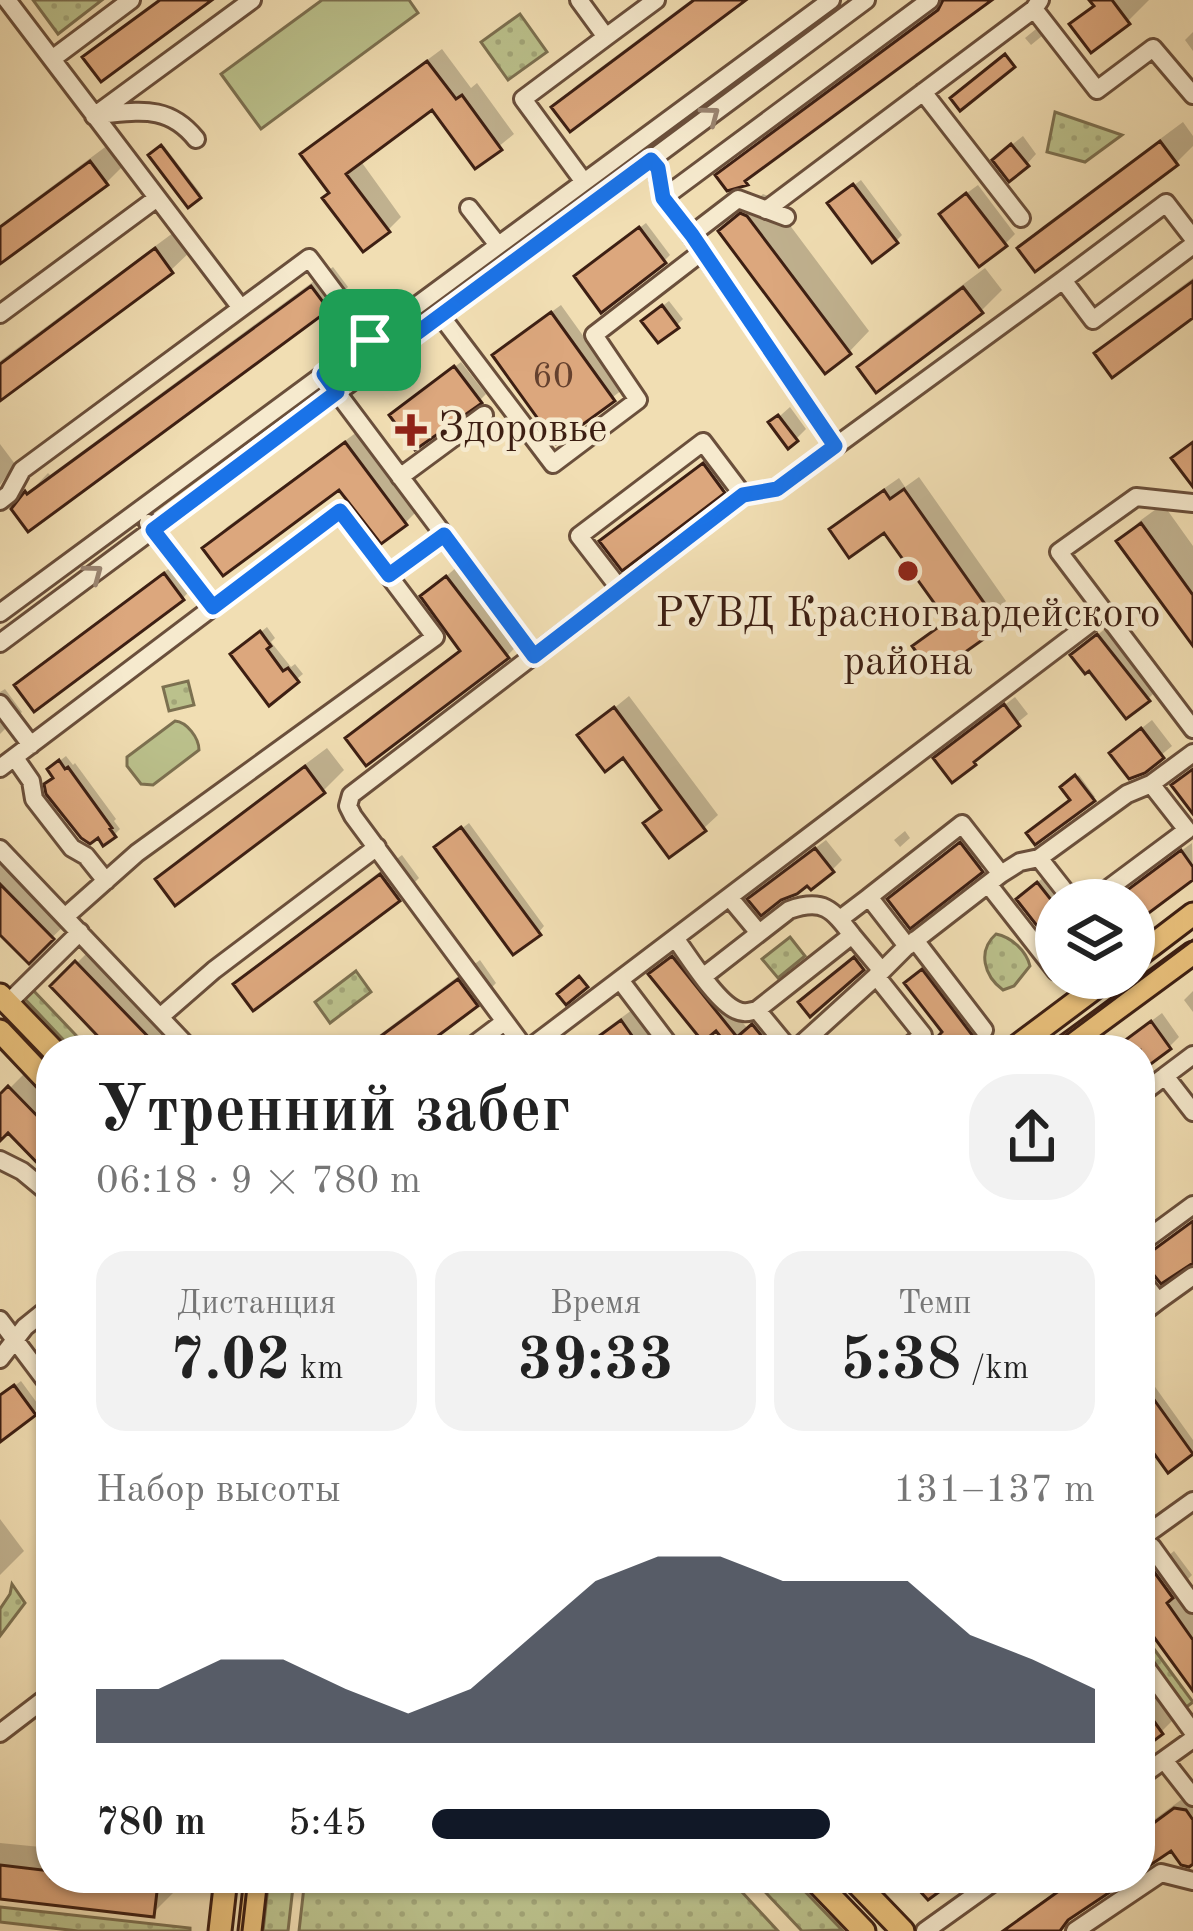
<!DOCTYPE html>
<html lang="ru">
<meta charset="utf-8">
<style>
:root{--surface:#fff;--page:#f2f2f2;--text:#222;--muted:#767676;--accent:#111827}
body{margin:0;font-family:"Old Standard TT",serif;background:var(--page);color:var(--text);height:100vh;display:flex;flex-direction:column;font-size:45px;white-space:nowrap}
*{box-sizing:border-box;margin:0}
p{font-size:39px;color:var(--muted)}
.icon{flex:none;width:66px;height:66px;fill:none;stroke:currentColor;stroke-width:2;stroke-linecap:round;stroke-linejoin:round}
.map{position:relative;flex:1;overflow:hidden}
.side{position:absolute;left:36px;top:1035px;width:1119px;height:858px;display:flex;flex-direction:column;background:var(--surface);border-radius:48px;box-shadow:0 3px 9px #0004}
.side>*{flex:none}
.fabs{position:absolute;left:1035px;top:879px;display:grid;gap:24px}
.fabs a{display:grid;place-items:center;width:120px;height:120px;border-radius:50%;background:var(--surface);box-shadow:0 3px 9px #0004;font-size:60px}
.pin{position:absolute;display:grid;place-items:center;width:102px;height:102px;color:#fff;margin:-51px;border-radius:24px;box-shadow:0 6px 18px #0006}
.round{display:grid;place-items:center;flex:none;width:126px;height:126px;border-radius:48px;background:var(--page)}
.head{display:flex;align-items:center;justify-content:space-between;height:204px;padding:0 60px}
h1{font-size:66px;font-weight:600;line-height:90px}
.figures{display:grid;grid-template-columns:repeat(3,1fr);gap:18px;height:204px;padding:12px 60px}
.figures div{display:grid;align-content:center;border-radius:30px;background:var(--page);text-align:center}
.figures b{font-size:60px;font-weight:600}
.figures small{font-size:33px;font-weight:400}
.figures p{font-size:33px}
.chart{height:336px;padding:24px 60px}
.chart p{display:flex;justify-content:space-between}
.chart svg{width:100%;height:216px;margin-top:12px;fill:var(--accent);opacity:.7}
ul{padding:0 60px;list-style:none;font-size:39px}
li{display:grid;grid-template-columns:192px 144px 1fr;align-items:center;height:90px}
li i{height:30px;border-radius:15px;background:var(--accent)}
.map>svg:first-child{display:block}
</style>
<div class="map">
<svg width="1193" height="1931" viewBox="0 0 1193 1931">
<defs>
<pattern id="grass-dots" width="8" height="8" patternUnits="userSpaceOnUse" patternTransform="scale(3)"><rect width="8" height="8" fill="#bbc18c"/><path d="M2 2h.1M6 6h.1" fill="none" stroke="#a2a578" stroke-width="1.8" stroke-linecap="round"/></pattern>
</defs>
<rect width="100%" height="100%" fill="#f1deb3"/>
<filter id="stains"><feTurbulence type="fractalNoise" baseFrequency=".00167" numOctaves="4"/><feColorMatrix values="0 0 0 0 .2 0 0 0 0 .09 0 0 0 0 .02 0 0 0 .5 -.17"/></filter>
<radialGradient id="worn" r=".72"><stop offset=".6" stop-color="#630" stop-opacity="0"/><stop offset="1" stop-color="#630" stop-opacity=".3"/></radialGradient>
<!-- grass -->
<path fill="url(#grass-dots)" stroke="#7c7050" stroke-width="3" d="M33,0h69l-44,34z
M520,14l27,38 -39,28 -27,-38z
M1055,112l67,23 -37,27 -38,-10z
M188,681l6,24 -25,6 -6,-24z
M996,934c15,3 30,16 34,32l-16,20 -11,4c-19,-14 -26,-39 -7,-56z
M790,937l15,19 -27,22 -16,-19z
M356,971l15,21 -41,31 -15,-21z
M32,989l58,61h-17l-50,-53z
M12,1584l13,19 -25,33v-27l10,-15z
M1140,1630l53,72 -8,6 -45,-63z
M269,1878h25l-6,53h-25z
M305,1878h424l49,53h-479z
M752,1878h40l50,52 -40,1z
M0,1907l190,21v3h-112l-78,-9z"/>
<!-- pitch -->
<path fill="#bbc18c" stroke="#7c7050" stroke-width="3" d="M322,0h87l9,13 -157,116 -40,-55z
M175,721c12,1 24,17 24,29l-46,35 -12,-1 -14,-18v-9z"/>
<!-- shadow -->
<path fill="#0003" d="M157,0h50l-121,58 21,-21z
M691,0h50l-186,107 21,-21z
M945,0h42l-221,162 -23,22 -24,-9 21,-20z
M1093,0h56l-21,21 -55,4 22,-22z
M1036,29l6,7 -11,9 -6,-7z
M1193,32v19l-8,-11z
M442,49l29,39 6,-5 37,51 -38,31 -43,-59 -73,54 41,57 -13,13 -56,-38 -14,-51z
M1183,122l10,14v10l-17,17 -140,105 -15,-20 21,-21z
M1023,136l13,18 -9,10 -22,-14z
M112,142l15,20 -21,21 -106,78v-36z
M164,146l37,48 -12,10 -37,-49z
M861,180l41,55 -6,6 -59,-43z
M978,185l37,49 -10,10 -53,-40z
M763,194l5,2 101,135 -20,21 -127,-121z
M646,223l24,32 -6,6 -80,9z
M177,230l15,20 -21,20 -171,127v-36z
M333,267l15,20 -21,21 -313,201 34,-36 2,2z
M985,268l17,22 -21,21 -120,56 20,-21z
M1193,278v36l-95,40 21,-21z
M669,301l14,18 -6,6 -26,-10z
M561,305l61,85 -65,50 -52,-94z
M461,362l25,32 -6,6 -81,9z
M790,407l16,22 -10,10 -24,-16z
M368,424l58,78 -21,21 -66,-37 -133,62 21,-21z
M0,444l15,20 -15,21z
M718,451l19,26 -14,13 -100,77 -20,-26 13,-14z
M919,477l87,124 -12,12 6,7 -14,14 -70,12 33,-27 -64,-90h-52l13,-14 53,-37 6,9z
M1163,504l30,42v95l-73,-100 21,-21z
M187,555l16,22 -20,21 -148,110 -17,-23 21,-20z
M468,557l59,78 -20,21 -158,82 21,-21 92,-69 -38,-52z
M1109,626l49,63 -10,10 -64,-54z
M267,627l8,11 -4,4 20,25 4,-3 8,10 -33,27 -30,-52z
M5,689l17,23 -22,22v-42z
M629,696l89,119 -14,13 -41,-20 -40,-54 -42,-19z
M1015,697l13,17 -46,37 2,2 -10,10 -27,-14z
M1152,720l20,26 -29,24 -20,-27z
M327,748l17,22 -21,21 -164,88 21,-21z
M66,756l7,9 2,-2 41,56 -2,2 6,8 -6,6 -58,-58 1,-14z
M1079,775l16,22 -59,44 38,-41 -10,-13z
M469,823l75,103 -5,6 -95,-90z
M905,831l5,7 -10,9 -6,-7z
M971,834l20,26 -81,64 -9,-34z
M826,840l16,20 -10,10 -24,12 -47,7z
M0,843l73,74 -44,43 -29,-30z
M1192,843l1,33 -59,44v-20h-20z
M402,855l17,23 -21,21 -161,85 21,-20z
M1048,874l21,26h-13v47l-27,-58z
M98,942l104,108h-87l-61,-64z
M683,948l65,81 16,-12 22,26 -7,7h-44l-73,-85z
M480,960l16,23 -20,21 -63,46h-54z
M933,962l51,66 -27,22h-31l20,-18 -28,-59z
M1193,991v21l-9,-12z
M643,1002l35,48h-95l16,-16z
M1162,1013l17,24 -10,10 -29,21v-18h-27z
M31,1067l20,21v85l-43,-44 -8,8v-39z
M1143,1370l50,70v11l-24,18 -29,-40v-57z
M21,1381l19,26 -40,31v-41z
M1140,1491l6,8 -3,3 9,12 -12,12z
M0,1519l24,32 -24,24z
M1174,1551l18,24 -6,6 7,9v96l-53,-73v-34z
M1140,1653l42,58 -21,21 -21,15z
M1193,1791v69l-21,-13 -32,21v-38z
M0,1843l51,5v30h124l-1,14 -21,21 -153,-17z
M1073,1878h52l-49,33 -18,20h-55z"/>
<!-- building -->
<path fill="#dca77d" stroke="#3d1f13" stroke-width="3" d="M160,0h52l-111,82 -19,-25z
M694,0h52l-176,132 -19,-25z
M943,0h49l-247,181 3,4 -21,6 -12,-16 223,-165z
M1089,0h23l18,24 -39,29 -22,-29 25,-18z
M1005,54l10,13 -55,44 -10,-13z
M427,61l29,38 6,-4 40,55 -27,19 -43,-59 -86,64 44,58 -27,20 -41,-54 7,-5 -29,-39z
M1160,141l18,24 -143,107 -18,-24z
M1011,144l18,22 -20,16 -17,-22z
M161,145l40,53 -13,10 -40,-53z
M90,161l18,24 -108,79v-37z
M853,184l45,59 -26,20 -45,-60z
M966,193l41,53 -28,21 -40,-53z
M740,213l7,3 104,138 -26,20 -107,-143z
M639,227l27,36 -65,50 -27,-37z
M155,248l18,25 -173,128v-37z
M1193,281v37l-81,60 -18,-25z
M311,286l18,24 -301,222 -17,-23 14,-18 2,3z
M963,287l20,26 -107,80 -19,-26z
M662,305l17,23 -21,15 -17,-22z
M551,312l64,89 -59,43 -64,-89z
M454,366l28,37 -67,47 -26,-35z
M778,415l20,26 -10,8 -20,-27z
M345,442l62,83 -26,19 -42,-54 -116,86 -21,-28z
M1193,442v45l-22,-29z
M703,463l22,30 -103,78 -23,-30z
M904,489l90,128 -13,9 7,10 -55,39 -21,-29 35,-25 -63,-88 -35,25 -20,-29 55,-39 6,9z
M1141,523l52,72v51l-77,-105z
M164,573l20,27 -150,112 -20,-27z
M446,576l63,82 -143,108 -21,-28 115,-87 -40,-55z
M260,631l11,15 -4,3 16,22 5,-3 11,14 -30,24 -39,-52z
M1097,634l53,67 -24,18 -37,-48 -4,3 -15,-19z
M1004,704l16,22 -46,36 2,3 -24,18 -19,-25z
M614,707l92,124 -37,27 -26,-35 18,-13 -38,-52 -18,14 -28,-37z
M1141,728l23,30 -19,15 -16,6 -20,-26z
M59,760l6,9 3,-2 44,61 -2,1 6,8 -13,9 -5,-8 -8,6 -9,-6 -35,-44 -2,-10 9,-6 -6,-9z
M305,766l20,27 -150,113 -20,-27z
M1193,769v45l-22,-29z
M1075,775l20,26 -60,44 -9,-12 44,-33 -10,-13z
M461,827l80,108 -28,20 -79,-108z
M960,842l23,30 -73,57 -23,-30z
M815,848l19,24 -23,18 -4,-4 -10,8 -16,6 -20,16 -14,-17z
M1181,850l12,17v13l-59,44v-24h-20z
M380,874l20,27 -147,110 -20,-27z
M1037,882l19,24v44l-40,-51z
M0,884l54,55 -25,25 -29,-29z
M672,956l65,81 15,-13 21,26h-53l7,-5 -11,-14 -13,11 -55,-68z
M854,957l10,13 -54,47 -12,-15z
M75,961l86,89h-50l-61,-64z
M922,969l54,71 -13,10h-38l17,-18 -38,-49z
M579,976l9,11 -22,18 -9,-11z
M458,979l20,27 -59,44h-57z
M621,1020l21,30h-62z
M1151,1021l20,28 -31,23v-22h-28z
M8,1086l43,44v47l-43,-44 -8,8v-47z
M1193,1221v42l-32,21 -12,-15 -9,-4v-8l8,-3z
M1140,1380l53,74 -25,19 -28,-39z
M14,1385l22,30 -36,27v-47z
M1152,1569l21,29 -6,5 26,37v51l-53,-73v-40z
M1140,1702l23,32 -23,17z
M1174,1808l12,2 7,10v44l-4,3 -8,-2 -10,-14 -31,21v-39z
M0,1865l51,6v7h61l46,5 -4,34 -154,-18z
M908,1878h50l-30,22z
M1077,1878h54l-63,42 -8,11h-57z"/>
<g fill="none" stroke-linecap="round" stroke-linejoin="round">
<!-- minor casing -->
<g stroke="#6a4f3b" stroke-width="22">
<path id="minor" d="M7,0l234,308
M579,0l27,37 -83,62 61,83
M1034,9l63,81 56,-42 40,47
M606,37l50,-37
M52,59l79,-59
M923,92l98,126
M95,115c42,-3 72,-12 101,24
M94,116l158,-116
M651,160l6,8 6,30 28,37 144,211
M663,198l267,-198
M469,208l29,37
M766,210l268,-201 6,-9
M691,235l47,-36 48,18
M1193,238l-27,-35 -103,77 30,40 100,-75
M0,314l157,-116
M441,316l112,148 85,-64 -44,-65 109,-84
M333,387l201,268
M400,477l84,-62
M0,501l9,-7 13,-24 287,-212 68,91
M1193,503l-57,-6 -77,55 134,177
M148,523l65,84
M389,575l55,-40
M620,589l-41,-53 124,-94 40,53
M0,613l831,-613
M0,643l866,-643
M0,704l31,41
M15,758l16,23 3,18 38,49 14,8 20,25
M0,768l340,-257 95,126 -298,216 -71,63
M0,849l191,201
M1039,858l33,42
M1001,874l19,-12 19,-4 88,-64 24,-10 42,-31
M729,897l30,36
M1093,900l94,-70 -36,-46
M840,919l29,-22
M675,938c14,19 41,63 61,72 9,4 12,2 21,0l33,40
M915,940l69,90
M908,946l80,-62
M882,971l25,-25 -38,-49 93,-73 39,50 -13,10 68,87
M704,976l85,-66c34,-12 43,-1 63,25
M876,976l47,59 -19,15
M620,980l53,70
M8,1003l72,-71
M757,1010l95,-75 30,36 -87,79
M160,1017l54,-47 163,-123
M467,1050l37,-28
M526,1050l-173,-234 -5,-10 3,-11 392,-300 34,-6 286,-209
M527,1050l578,-438
M1193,1055l-28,21 28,36
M1140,1095l25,-19
M0,1160l22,11 29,24
M1140,1244l53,-39
M1140,1278l18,23 35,-25
M1140,1315l18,-14
M0,1320l51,68
M0,1359l25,-32 26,-21
M1147,1534l46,-33
M1152,1547l41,57
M1140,1659l53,73
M0,1733l51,-39
M1164,1760l29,37
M1140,1777l53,-38
M925,1931l74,-53
M1075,1931l86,-58 32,8"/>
</g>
<!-- major casing -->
<g stroke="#3d1f13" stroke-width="27">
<path id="major" d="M1134,959l59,-45
M0,995l53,55
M0,1031l51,54
M1012,1050l96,-72
M1061,1050l132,-97
M813,1878l51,53
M852,1878l51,53
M220,1931l6,-53
M250,1931l6,-53"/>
</g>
<!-- minor -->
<use href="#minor" stroke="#f6eace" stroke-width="16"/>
<!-- major -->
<use href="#major" stroke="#e8bf7a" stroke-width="21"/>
<!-- tram -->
<path stroke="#3d1f13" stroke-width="3" d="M1046,1050l147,-110
M242,1931l6,-53"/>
</g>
<!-- one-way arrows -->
<defs><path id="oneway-chevron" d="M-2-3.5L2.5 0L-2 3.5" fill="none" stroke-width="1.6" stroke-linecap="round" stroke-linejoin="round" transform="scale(3)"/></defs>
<g stroke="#9a8470">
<use href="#oneway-chevron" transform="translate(711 115) rotate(-37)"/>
<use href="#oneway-chevron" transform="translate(94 573) rotate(-37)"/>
</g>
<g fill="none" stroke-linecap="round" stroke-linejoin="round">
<!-- route casing -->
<g stroke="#fff" stroke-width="24">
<path id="route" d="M651,160l7,8 5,30 29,37 143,211 -58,43 -34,6 -209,161 -90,-121 -55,40 -49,-64 -127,96 -60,-77 184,-138 -13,-18 46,-34 13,18z"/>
</g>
<!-- route -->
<use href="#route" stroke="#1a73e8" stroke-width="15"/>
</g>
<!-- markers -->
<g fill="#8f2418" stroke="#f6eace" stroke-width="4.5">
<path d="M405 412h12v12h12v12h-12v12h-12v-12h-12v-12h12z"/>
<circle cx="908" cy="571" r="12"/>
</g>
<g text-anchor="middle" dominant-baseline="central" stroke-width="9" stroke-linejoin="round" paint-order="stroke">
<!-- number labels -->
<g font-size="36" fill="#65412e">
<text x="553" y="378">60</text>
</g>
<!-- poi labels -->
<g font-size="42" fill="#3d1f13" stroke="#f6eace" text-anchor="start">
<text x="438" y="430">Здоровье</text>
<text x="908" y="615" text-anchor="middle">РУВД Красногвардейского<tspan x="908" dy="48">района</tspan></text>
</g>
</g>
<rect width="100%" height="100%" filter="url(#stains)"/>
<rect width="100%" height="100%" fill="url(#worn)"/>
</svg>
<div class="fabs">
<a><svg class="icon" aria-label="layers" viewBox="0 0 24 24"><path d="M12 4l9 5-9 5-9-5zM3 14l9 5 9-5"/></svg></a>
</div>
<div class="pin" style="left:370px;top:340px;background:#1e9e55"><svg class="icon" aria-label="arrive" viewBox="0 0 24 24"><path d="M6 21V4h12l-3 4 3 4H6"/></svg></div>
<section class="side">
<div class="head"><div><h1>Утренний забег</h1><p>06:18 · 9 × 780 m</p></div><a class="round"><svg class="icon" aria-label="share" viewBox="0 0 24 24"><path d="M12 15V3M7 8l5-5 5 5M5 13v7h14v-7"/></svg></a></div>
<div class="figures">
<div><p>Дистанция</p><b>7.02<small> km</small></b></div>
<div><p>Время</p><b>39:33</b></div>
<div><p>Темп</p><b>5:38<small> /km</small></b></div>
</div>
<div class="chart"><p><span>Набор высоты</span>131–137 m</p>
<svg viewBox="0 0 160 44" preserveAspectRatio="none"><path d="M0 44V33L10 33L20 27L30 27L40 33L50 38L60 33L70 22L80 11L90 6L100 6L110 11L120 11L130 11L140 22L150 27L160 33V44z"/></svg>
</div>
<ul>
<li><b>780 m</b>5:45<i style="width:60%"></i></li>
</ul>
</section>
</div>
